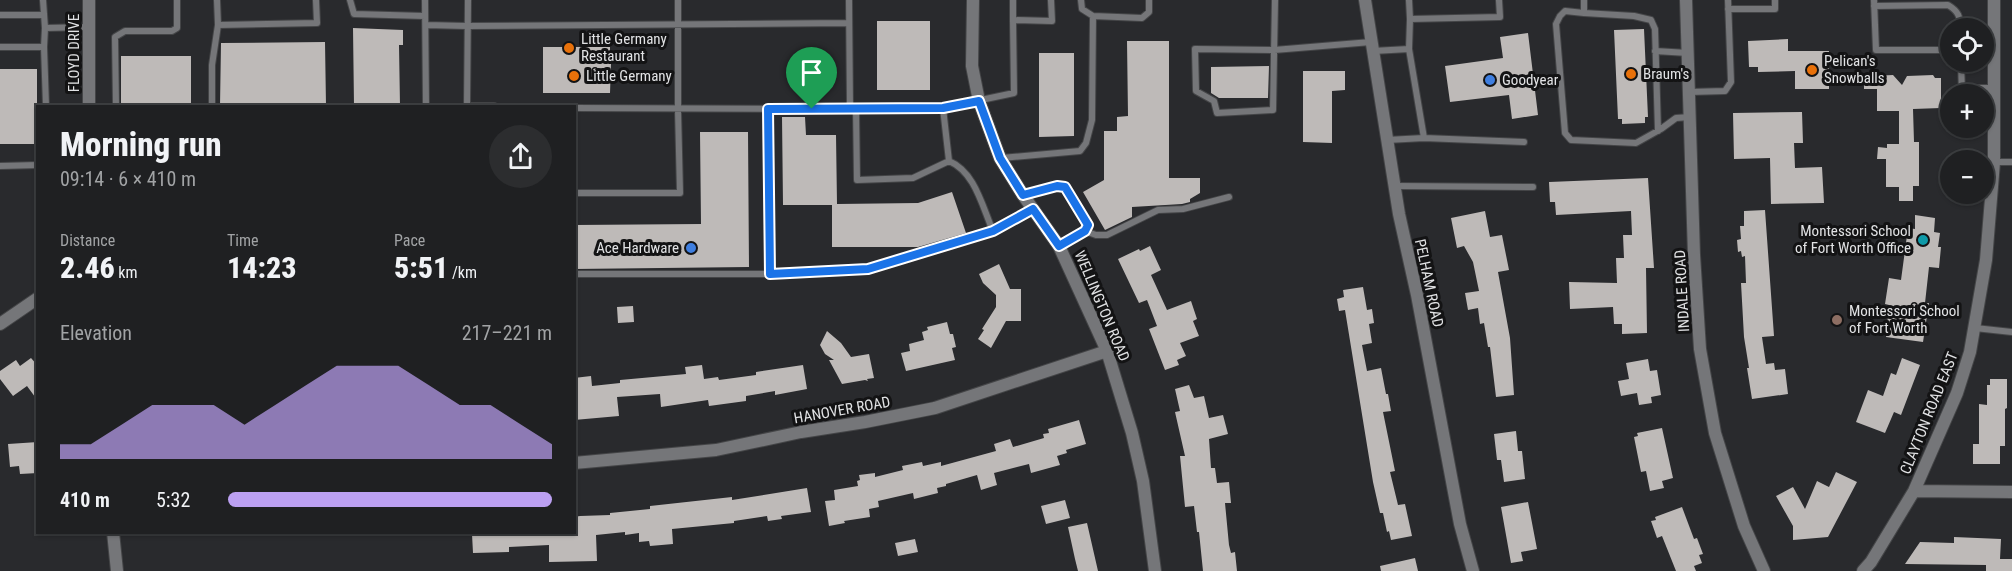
<!DOCTYPE html>
<meta charset="utf-8">
<style>
:root{--surface:#1f2022;--page:#2c2d2f;--text:#f1f3f6;--muted:#a1a3a5;--line:#3c3e40;--accent:#bca0f2}
body{margin:0;font-family:"Roboto Condensed",sans-serif;background:var(--page);color:var(--text);height:100vh;display:flex;flex-direction:column;font-size:22px;white-space:nowrap}
*{box-sizing:border-box;margin:0}
p{font-size:20px;color:var(--muted)}
.icon{flex:none;width:33px;height:33px;fill:none;stroke:currentColor;stroke-width:2;stroke-linecap:round;stroke-linejoin:round}
.map{position:relative;flex:1;overflow:hidden}
.sheet{position:absolute;left:36px;top:105px;width:540px;height:429px;display:flex;flex-direction:column;background:var(--surface);border-radius:0px;box-shadow:0 2px 4px #0004,0 0 0 2px var(--line)}
.sheet>*{flex:none}
.tools{position:absolute;left:1940px;top:18px;display:grid;gap:12px}
.tools a{display:grid;place-items:center;width:54px;height:54px;border-radius:50%;background:var(--surface);box-shadow:0 2px 4px #0004,0 0 0 2px var(--line);font-size:30px}
.pin{position:absolute;display:grid;place-items:center;width:51px;height:51px;color:#fff;margin:-62px -26px;border-radius:50% 50% 50% 0;rotate:-45deg;box-shadow:0 0 6px #0007}
.pin .icon{rotate:45deg}
.round{display:grid;place-items:center;flex:none;width:63px;height:63px;border-radius:32px;background:var(--page)}
.overview{display:flex;align-items:center;justify-content:space-between;height:102px;padding:0 24px}
h1{font-size:33px;font-weight:800;line-height:45px}
.metrics{display:grid;grid-template-columns:repeat(3,1fr);gap:9px;height:102px;padding:6px 24px}
.metrics div{display:grid;align-content:center}
.metrics b{font-size:30px;font-weight:800}
.metrics small{font-size:16px;font-weight:400}
.metrics p{font-size:16px}
.chart{height:168px;padding:12px 24px}
.chart p{display:flex;justify-content:space-between}
.chart svg{width:100%;height:108px;margin-top:6px;fill:var(--accent);opacity:.7}
ul{padding:0 24px;list-style:none;font-size:20px}
li{display:grid;grid-template-columns:96px 72px 1fr;align-items:center;height:45px}
li i{height:15px;border-radius:8px;background:var(--accent)}
.map>svg:first-child{display:block}
</style>
<div class="map">
<svg width="2012" height="571" viewBox="0 0 2012 571">
<rect width="100%" height="100%" fill="#292a2d"/>
<!-- building -->
<path fill="#bebab8" d="M877,21h53v69h-53z
M353,28l50,2v15h-4l1,61h-46z
M1644,29l4,88h-3v6l-23,1v-5h-4l-4,-89z
M1528,33l10,82 -26,4 -3,-24 -59,7 -5,-36 58,-8 -3,-21z
M1788,39v12h41v38h-34v-18l-37,1v-5h-9l-1,-26z
M1127,41h42v137h31v15l-10,6v3l-8,2 -50,3v10l-27,13 -22,-38 21,-12v-49h13v-14l11,-1z
M325,42l1,64h-106l1,-63z
M543,47h67v17h1l-1,29h-67z
M1039,53h35v83l-35,1z
M121,56h70v50h-70z
M1269,66l-1,32h-49l-8,-5v-26z
M0,69h37v75h-37z
M1303,71h42v19l-13,1v52l-29,-1z
M1893,75l9,10 5,-9 26,-1 2,3h6v30l-28,1 1,33h5v44h-6v15h-14v-14h-13v-28h-9l1,-12 9,1v-4h12v-33h-22v-22h-13v-11l7,-2z
M1802,112l1,31h-9l1,25 27,-1 2,36 -53,1 -1,-46 -36,1 -1,-46z
M782,117h23l1,18h30l1,69 81,-1 34,-11 14,41 -48,14h-86v-42h-49z
M700,132h48l1,135 -175,2v-44l127,-1z
M1648,178l6,90h-8l1,65 -25,1v-10h-8l-1,-17 -43,2 -1,-27 48,1 -1,-25h8l-1,-23h9l-1,-24 -75,4 -1,-13h-5l-1,-20z
M1765,210l9,126 -12,1 4,27 8,-1 1,7 10,-1 3,25 -36,5 -5,-31h2l-5,-31 -3,-54h5l-1,-27 -3,1 -1,-6 -3,1 -1,-12 4,-1 -1,-13h4v-15z
M1485,211l5,26 12,-2 7,35 -11,2 12,66 4,57 -18,2 -6,-50h-2l-4,-24 -4,1 -2,-16 -10,2 -3,-17 14,-2 -6,-29 -9,-16 -7,2 -6,-30z
M1915,215l20,3 -1,14 6,1 -2,14h3l-2,21 -10,-1 -4,36h4l-6,39 -37,-5 3,-32 -4,-1 4,-26 12,2 7,-52 7,1z
M1150,246l11,24 -10,5 16,35 24,-9 6,18 -4,2 6,15 -19,7 6,13 -9,4 2,5 -14,5 -16,-41 8,-3 -10,-26 -8,3 -21,-44 21,-10 1,2z
M999,264l11,25h11v32h-15l-15,27 -13,-9 6,-9 -2,-1 14,-22v-12l-13,-12 -4,-9z
M1363,287l4,23 5,-1 2,14 -5,1 3,19 -10,2 5,26 14,-3 5,26h2l3,17 -8,1 12,59 -5,1 8,33 7,-1 7,32 -21,4 -2,-9 -2,1 -4,-19h-3l-7,-31 -28,-172 -6,1 -2,-12 7,-2 -1,-7z
M633,306l1,16 -16,1 -1,-16z
M947,322l3,12h3l3,13 -4,1 3,12 -49,11 -5,-18 9,-2 -1,-7 15,-4 -2,-8 6,-2 -1,-3z
M827,331l14,12 10,14 18,-3 5,24 -7,1 1,2 -3,-1 -23,4 -13,-24h5l-9,-6 -5,-9z
M31,358l7,8v35l-11,-15 -14,10 -13,-17v-8l16,-11 4,6z
M1902,358l18,7 -19,50 -7,-3 -9,21 -29,-11 12,-32 15,6 8,-23 5,2z
M1648,359l2,12 7,-1 4,25 -10,2 1,6 -13,2 -2,-12 -16,3 -3,-15 11,-2 -3,-16z
M702,365l2,14 14,-2 1,3 37,-5v-3l47,-7 4,24 -32,6v-4l-29,5v5l-37,5 -1,-6 -47,7 -1,-13 -43,3 2,19 -45,4v-42l17,-2 1,10 28,-3v-3l66,-6 -1,-7z
M1990,379h17v29l-2,1v37h-5v18h-27v-20h6v-40l8,1v-20h3z
M1189,385l5,13 10,-2 5,22 14,-3 5,19 -19,5 2,29h4l2,15 12,-1 2,21h-6l4,42 2,8 4,-1 2,19h-34l-4,-39h-2l-3,-26 -9,1 -5,-51h5l-10,-44 5,-1 -5,-22z
M1079,420l7,24 -20,6 1,3 -10,3 3,9 -29,8 -2,-9 -35,9 3,12 -16,5 -4,-15 -31,9v2l-9,2 1,5 -24,6 -1,-6 -35,8 1,6 -10,2 1,8 -26,4 1,2 -16,3 -4,-25 10,-1 -1,-10 24,-4 -1,-5 3,-1 -1,-5 16,-2v4l28,-7 -1,-4 20,-4 1,4 18,-4v4l55,-15 -2,-7 16,-5 3,8 31,-9 -1,-4 6,-1 -1,-4z
M1662,428l11,50 -11,3 2,7 -14,3 -4,-20 -5,1 -7,-35 4,-1 -1,-3z
M1516,431l2,20h4l3,28 -21,3 -3,-22h-4l-3,-26z
M38,442v31l-18,1 -1,-8 -9,1 -2,-23z
M1836,472l21,10 -29,55 -35,3v-14l-17,-30 17,-9 12,22 12,-28 12,6z
M807,488l4,24 -30,4 1,3 -14,2 -1,-5 -33,5v2l-62,6 1,15 -23,2 -1,-5 -10,1v-9l-14,2v-3l-29,3 1,26 -48,1v-17l-40,2v5l-36,1 -1,-19 18,-2h84v-15l6,-1 30,-1v-2l40,-4v-3l82,-9v3z
M1065,500l5,18 -24,6 -5,-18z
M1528,502l9,47 -16,3 2,9 -12,2 -10,-56z
M1682,507l12,32 3,-1 6,16 -4,1 3,8 -8,3 2,5h-20l-14,-35 -5,2 -6,-17 5,-1 -1,-3z
M1087,523l11,48h-20l-3,-12 -7,-32z
M1954,537l47,2 -1,20h12v12h-26v-6l-81,-1 15,-22 34,1z
M915,539l3,13 -20,4 -3,-13z
M1415,558l3,13h-37l-1,-5z"/>
<g fill="none" stroke-linecap="round" stroke-linejoin="round">
<!-- service casing -->
<g stroke="#444547" stroke-width="8">
<path id="service" d="M43,0l2,28
M217,0l1,25 99,-2 -1,-23
M350,0l4,14 71,2
M425,0l1,106
M1013,0v20l39,1 -1,-21
M1081,0l1,9 11,7 49,2 7,-6v-12
M1275,0l-2,110 -56,3 -3,-12 -18,-10 -1,-42 79,1 97,-8
M1409,0l1,19 90,-2 -1,-17
M1584,0v13l-19,-2 -5,5 -4,8 9,109 6,7 65,3 25,-14 15,-11 14,-1
M1874,0l2,50h74
M1874,6l74,-1c10,6 13,12 12,23
M1728,9h47v-9
M1584,13l50,3 17,4 4,9 3,102
M0,15h44
M1410,19l-1,30 15,89 100,4
M426,25l41,1 382,-3
M0,47h44l1,-19 44,-1
M44,47l2,59
M1373,51l36,-2
M1655,51l33,2
M1961,62l1,32
M1962,88h32
M1689,92l36,-1 6,-9 -3,-82
M116,106l-1,-69 10,-6h47l5,-3v-28
M212,106v-41l6,-40
M467,106l1,-106
M467,106h27
M574,108l276,1 -1,-109
M854,108h89l71,-15 -1,-73
M856,108l1,72 56,-2 36,-17c26,11 33,45 44,70l40,-22
M943,108l6,53
M768,109l2,165 99,-5 124,-38
M1387,140l37,-2
M1001,158l79,-7 6,-8 6,-23 1,-104
M1994,162h18
M0,166l38,-1
M1395,186l138,1
M574,193h106l-2,-83v-110
M1023,195l34,-9 8,1 23,38 -3,6 -26,15
M1085,231l11,4h11l51,-25 25,-1 46,-12
M574,274h196
M1975,328l37,4"/>
</g>
<!-- minor casing -->
<g stroke="#444547" stroke-width="14">
<path id="minor" d="M89,0v106
M973,0l-1,66 7,35 21,57 23,37 36,51 48,105 25,82 11,48 12,90
M1365,0l34,214 18,81 43,229 13,47
M1686,0l8,255 6,94 15,84 29,93 20,45
M0,324l38,-26
M574,463l142,-13 85,-18 64,-10 70,-14 172,-57
M1914,491l98,1
M113,532l4,39
M1863,571l8,-9 43,-71 43,-98 13,-41 16,-92 8,-98v-162"/>
</g>
<!-- service -->
<use href="#service" stroke="#757679" stroke-width="6"/>
<!-- minor -->
<use href="#minor" stroke="#757679" stroke-width="12"/>
</g>
<g fill="none" stroke-linecap="round" stroke-linejoin="round">
<!-- route casing -->
<g stroke="#fff" stroke-width="12">
<path id="route" d="M979,101l21,57 23,37 34,-9 8,1 23,38 -3,6 -26,15 -26,-37 -40,22 -125,38 -98,5 -2,-165 175,-1z"/>
</g>
<!-- route -->
<use href="#route" stroke="#1a73e8" stroke-width="8"/>
</g>
<!-- markers -->
<g fill="#e8710a" stroke="#131314" stroke-width="2">
<circle cx="569" cy="48" r="6"/>
<circle cx="1812" cy="70" r="6"/>
<circle cx="1631" cy="74" r="6"/>
<circle cx="574" cy="76" r="6"/>
</g>
<g fill="#3f7fe0" stroke="#131314" stroke-width="2">
<circle cx="1490" cy="80" r="6"/>
<circle cx="691" cy="248" r="6"/>
</g>
<circle fill="#0f9aa8" stroke="#131314" stroke-width="2" cx="1923" cy="240" r="6"/>
<circle fill="#8d6e63" stroke="#131314" stroke-width="2" cx="1837" cy="320" r="6"/>
<g text-anchor="middle" dominant-baseline="central" stroke-width="6" stroke-linejoin="round" paint-order="stroke">
<!-- poi labels -->
<g font-size="15" fill="#e1e2e4" stroke="#131314" text-anchor="start">
<text x="581" y="39">Little Germany<tspan x="581" dy="17">Restaurant</tspan></text>
<text x="1824" y="61">Pelican's<tspan x="1824" dy="17">Snowballs</tspan></text>
<text x="1643" y="74">Braum's</text>
<text x="586" y="76">Little Germany</text>
<text x="1502" y="80">Goodyear</text>
<text x="1911" y="231" text-anchor="end">Montessori School<tspan x="1911" dy="17">of Fort Worth Office</tspan></text>
<text x="679" y="248" text-anchor="end">Ace Hardware</text>
<text x="1849" y="311">Montessori School<tspan x="1849" dy="17">of Fort Worth</tspan></text>
</g>
<!-- street labels -->
<g font-size="15" fill="#e1e2e4" stroke="#131314">
<text transform="translate(74 53) rotate(-90)">FLOYD DRIVE</text>
<text transform="translate(1429 283) rotate(78)">PELHAM ROAD</text>
<text transform="translate(1682 291) rotate(-93)">INDALE ROAD</text>
<text transform="translate(1102 306) rotate(67)">WELLINGTON ROAD</text>
<text transform="translate(842 410) rotate(-10)">HANOVER ROAD</text>
<text transform="translate(1929 413) rotate(-68)">CLAYTON ROAD EAST</text>
</g>
</g>
</svg>
<div class="tools">
<a><svg class="icon" aria-label="locate" viewBox="0 0 24 24"><circle cx="12" cy="12" r="6"/><path d="M12 2v4M12 18v4M2 12h4M18 12h4"/></svg></a>
<a>+</a>
<a>−</a>
</div>
<div class="pin" style="left:812px;top:109px;background:#1e9e55"><svg class="icon" aria-label="arrive" viewBox="0 0 24 24"><path d="M6 21V4h12l-3 4 3 4H6"/></svg></div>
<section class="sheet">
<div class="overview"><div><h1>Morning run</h1><p>09:14 · 6 × 410 m</p></div><a class="round"><svg class="icon" aria-label="share" viewBox="0 0 24 24"><path d="M12 15V3M7 8l5-5 5 5M5 13v7h14v-7"/></svg></a></div>
<div class="metrics">
<div><p>Distance</p><b>2.46<small> km</small></b></div>
<div><p>Time</p><b>14:23</b></div>
<div><p>Pace</p><b>5:51<small> /km</small></b></div>
</div>
<div class="chart"><p><span>Elevation</span>217–221 m</p>
<svg viewBox="0 0 160 44" preserveAspectRatio="none"><path d="M0 44V38L10 38L20 30L30 22L40 22L50 22L60 30L70 22L80 14L90 6L100 6L110 6L120 14L130 22L140 22L150 30L160 38V44z"/></svg>
</div>
<ul>
<li><b>410 m</b>5:32<i style="width:100%"></i></li>
</ul>
</section>
</div>
